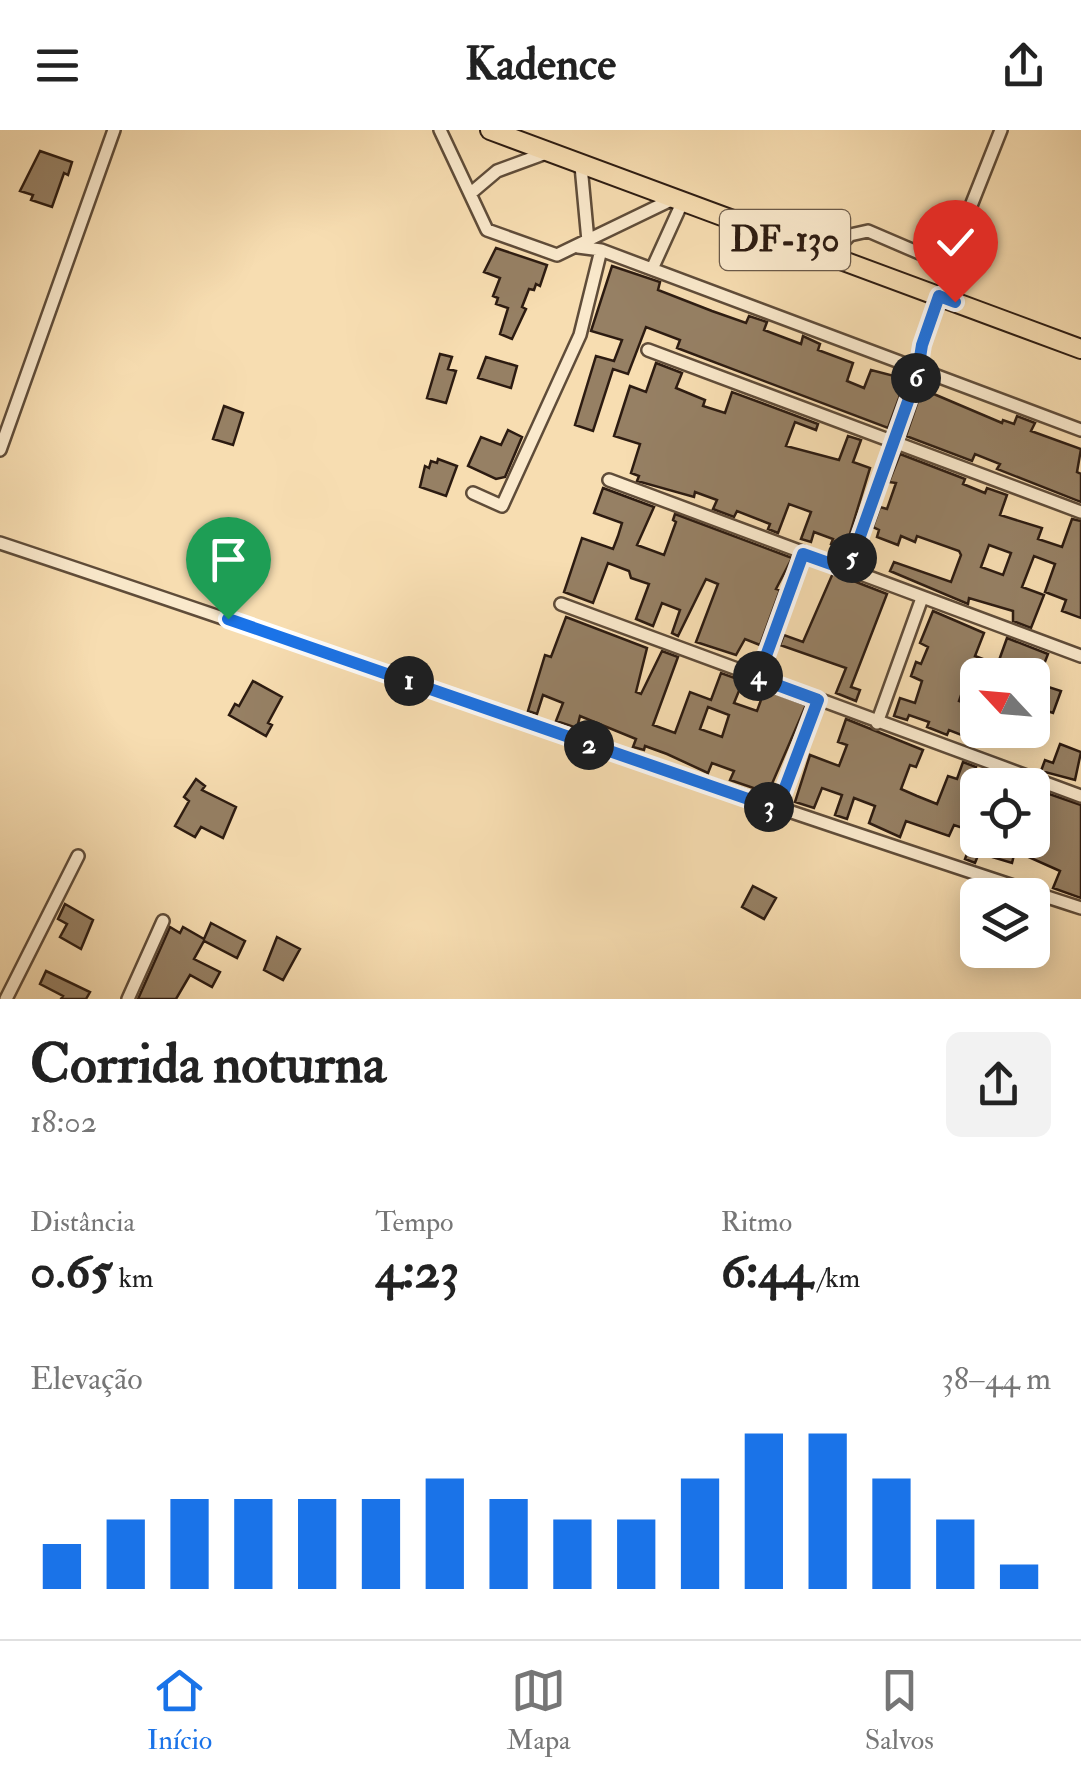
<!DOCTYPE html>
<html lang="pt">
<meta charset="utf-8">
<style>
:root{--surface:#fff;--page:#f2f2f2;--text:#222;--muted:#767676;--line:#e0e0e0;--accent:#1a73e8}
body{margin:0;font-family:"IM FELL Double Pica",serif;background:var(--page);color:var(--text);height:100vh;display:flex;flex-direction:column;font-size:38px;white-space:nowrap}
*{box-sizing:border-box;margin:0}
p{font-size:32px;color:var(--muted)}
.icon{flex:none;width:55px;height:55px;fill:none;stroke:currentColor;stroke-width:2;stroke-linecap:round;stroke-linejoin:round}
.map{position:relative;height:869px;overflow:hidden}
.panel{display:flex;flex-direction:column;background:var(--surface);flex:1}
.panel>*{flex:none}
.needle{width:65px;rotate:296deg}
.controls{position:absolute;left:960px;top:528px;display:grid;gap:20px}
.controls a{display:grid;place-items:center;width:90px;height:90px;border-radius:15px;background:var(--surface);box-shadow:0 5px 25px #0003;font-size:50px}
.pin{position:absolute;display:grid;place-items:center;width:85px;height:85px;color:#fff;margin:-102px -42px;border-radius:50% 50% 50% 0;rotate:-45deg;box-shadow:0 0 10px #0007}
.pin .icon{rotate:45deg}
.km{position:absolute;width:50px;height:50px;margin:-25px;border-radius:50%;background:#222;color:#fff;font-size:28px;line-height:50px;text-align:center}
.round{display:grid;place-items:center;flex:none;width:105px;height:105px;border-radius:15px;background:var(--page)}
.overview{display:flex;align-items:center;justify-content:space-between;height:170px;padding:0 30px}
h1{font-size:55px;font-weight:700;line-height:75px}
.stats{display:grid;grid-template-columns:repeat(3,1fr);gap:15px;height:170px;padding:10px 30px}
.stats div{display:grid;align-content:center}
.stats b{font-size:50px;font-weight:700}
.stats small{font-size:28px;font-weight:400}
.stats p{font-size:28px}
.chart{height:280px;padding:20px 30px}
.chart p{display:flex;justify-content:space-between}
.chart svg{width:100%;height:180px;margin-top:10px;stroke:var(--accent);stroke-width:6}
header{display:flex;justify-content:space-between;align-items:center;height:130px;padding:0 30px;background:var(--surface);font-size:45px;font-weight:700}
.tabs{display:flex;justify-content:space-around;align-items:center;height:140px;border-top:2px solid var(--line);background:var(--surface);font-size:28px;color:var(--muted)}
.tabs a{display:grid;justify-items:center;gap:5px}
.tabs .on{color:var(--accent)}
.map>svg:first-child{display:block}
</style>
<header><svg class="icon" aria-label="menu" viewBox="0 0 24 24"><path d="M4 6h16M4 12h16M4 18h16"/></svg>Kadence<svg class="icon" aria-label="share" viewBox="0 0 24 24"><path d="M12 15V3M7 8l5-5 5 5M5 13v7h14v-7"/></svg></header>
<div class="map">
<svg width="1081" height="869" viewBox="0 0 1081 869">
<rect width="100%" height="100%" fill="#f7ddb1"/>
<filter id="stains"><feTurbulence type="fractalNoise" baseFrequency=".002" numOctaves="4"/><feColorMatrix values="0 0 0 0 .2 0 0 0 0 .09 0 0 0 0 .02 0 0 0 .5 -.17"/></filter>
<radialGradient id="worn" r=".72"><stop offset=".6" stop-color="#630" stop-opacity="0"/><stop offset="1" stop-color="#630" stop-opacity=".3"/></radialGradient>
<!-- building -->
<path fill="#968064" stroke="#2c1b11" stroke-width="2.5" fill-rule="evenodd" d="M40,21l32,11 -4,13 -4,-2 -12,34 -21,-7 2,-5 -13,-4z
M496,118l51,17 -7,21 -4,-2 -2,6 -5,-1 -7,18 4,2 -14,30 -12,-5 8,-26 -12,-4 2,-6 -5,-2 7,-18 -16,-6z
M612,136l48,16 -2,8 54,21 34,12 3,-7 18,6 -3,8 37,14 2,-8 17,8 -2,6 35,13 -6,18 17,7 7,-18 35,9 -18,49 -211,-80 3,-8 -34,-13 -18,47 -15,-5 -20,62 -18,-6 21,-69 18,5 8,-21 -31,-9z
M440,224l12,3 -4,12 8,2 -10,32 -19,-5z
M486,227l31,9 -6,22 -33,-10z
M656,233l26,10 -6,15 29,12 -2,6 22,7 7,-21 86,32 -2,6 -21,-8 -9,24 53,14 9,-24 13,4 -8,22 17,6 -25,82 -14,-6 2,-5 -19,-7 -3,10 -10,-3 10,-27 -22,-8 -11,29 -10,-4 2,-5 -33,-13 -3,6 -21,-8 4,-9 -22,-8 -1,5 -57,-16 2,-5 -8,-3 9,-29 -26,-8 16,-50 16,6z
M922,259l80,34 1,-3 11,4 3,-8 18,7 -4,8 50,18 -4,23 4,2v28l-84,-33 3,-5 -25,-10 -3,7 -66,-25z
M224,276l19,7 -10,32 -20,-6z
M508,300l14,7 -17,40 -9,2 -28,-13 13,-29 20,8z
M900,324l65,25 -2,5 22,9 2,-5 20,7 -7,20 42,13 -4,11 24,8 10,-28 9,2v97l-19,-7 4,-11 -21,-8 10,-28 -21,-8 -12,31 22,8 -13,33 -18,-7v-10l-44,-13 -1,6 -78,-33 4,-9 57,20 10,-27 -2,-4 -42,-15 -2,6 -14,-6 -3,9 -21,-8 2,-7 -6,-3 7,-20 7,2 9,-26 -7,-1zM989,415l22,8 -8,22 -22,-8z
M438,329l19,7 -11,30 -26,-9 5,-21 4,2 2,-7 6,2z
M603,358l51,19 -17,38 27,10 12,-33 -3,-2 2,-6 117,44 -16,31 4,1 -20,55 -15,-6 -9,16 -40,-13 22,-58 -12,-5 -28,57 -6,-3 8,-23 -18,-7 -9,23 -17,-7 13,-35 -18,-6 -2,-7 -21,-8 -15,40 -29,-11 18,-54 31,11 5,-13 4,-13 -28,-10z
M833,443l54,21 -36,93 9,3 -4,11 -20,-8 10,-25 -66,-23 4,-10 19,7z
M933,481l51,22 -9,23 21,8 -4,11h-14v10l-12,-4 -7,20 19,7 -7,22h25l-6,16 -41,-16 -2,5 -20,-8 2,-5 -20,-7 -2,5 -13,-4 6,-18 15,5 7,-22 -11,-5 5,-14 5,2 7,-17 -8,-4z
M566,487l81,31 -11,44 5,2 21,-43 16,6 -25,68 22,8 15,-41 21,8 10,-27 22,8 -9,22 23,8 8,-22 41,16 -38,88 -38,-13 4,-9 -22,-8 -4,10 -41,-19 -22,-8 -1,4 -11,-3 3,-8 -56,-23 -3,12 -21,-7 7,-18 -20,-8 -6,19 -9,-3 17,-56 6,2zM708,577l21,8 -7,22 -22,-8z
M1007,508l41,16 -10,26 -6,-5 -35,-9z
M253,551l29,16 -14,26 4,2 -6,11 -37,-21 6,-11 4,2z
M1039,554l22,7 -8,22 -21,-7z
M846,589l77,31 -7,17 -6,-2 -9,24 16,7 20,8 11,-28 9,3 6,-17 13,5 -7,18 9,3v45l-24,-8 -5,11 -43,-15 -6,16 -31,-14 6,-17 -21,-8 -7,21 -12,-4 7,-20 -20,-7 -8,20 -19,-6 15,-47 29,11 8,-21 -9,-3z
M1060,614l21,8 -6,28 -34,-9 4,-11 8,3z
M196,649l9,7 -3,4 34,17 -13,31 -22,-11 -6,10 -20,-11 14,-25 -5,-4z
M1032,658l49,17v93l-28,-10 7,-17 -45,-20 -3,12 -33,-10 -4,10 -10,-4 7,-19h60z
M753,756l23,12 -12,21 -22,-12z
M65,774l28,16 -12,29 -21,-12 7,-13 -9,-5z
M211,793l34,18 -8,17 -33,-17 -10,18 26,13 -8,15 -22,-12 -14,24h-38l32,-72 10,6 3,-6 21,12z
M277,807l23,12 -17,31 -19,-10z
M46,841l44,21 -4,7h-25l2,-3 -23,-12z"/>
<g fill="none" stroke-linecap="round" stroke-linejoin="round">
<!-- street casing -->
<g stroke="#5f4c39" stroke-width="16">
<path id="street" d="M440,0l47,100 70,25 116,-56
M581,36l7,75
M471,63l26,-22 49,-18
M578,117l23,3 480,180
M830,126l20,-21 18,-4 63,27 16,-6 12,-16 42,-106
M652,139l30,-66
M648,220l433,162
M0,320l114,-320
M609,350l472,176
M473,363l29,13 78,-171 21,-85
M0,413c361,120 719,248 1081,365
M848,440l69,-194 5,-31 17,-49
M561,474l520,192
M758,548l45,-124
M877,593l45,-125
M777,679l41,-109
M6,869l72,-143
M128,869l35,-78"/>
</g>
<!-- primary casing -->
<g stroke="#2c1b11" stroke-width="22">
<path id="primary" d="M490,0l591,219"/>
</g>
<!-- street -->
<use href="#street" stroke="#fae9cc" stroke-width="11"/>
<!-- primary -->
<use href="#primary" stroke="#f7ddb1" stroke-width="18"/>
</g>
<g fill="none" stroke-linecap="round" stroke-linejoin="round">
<!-- route casing -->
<g stroke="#fff" stroke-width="20">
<path id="route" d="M228,489l549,190 41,-109 -60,-22 45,-124 45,16 69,-194 5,-31 17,-49 16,6"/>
</g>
<!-- route -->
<use href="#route" stroke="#1a73e8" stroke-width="12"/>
</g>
<g text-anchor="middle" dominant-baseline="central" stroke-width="10" stroke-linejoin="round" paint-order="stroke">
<!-- shield labels -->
<rect fill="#fae9cc" stroke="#6a5949" stroke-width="2.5" x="720" y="80" width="130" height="60" rx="8"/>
<g font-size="35" font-weight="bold" fill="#2c1b11">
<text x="785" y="110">DF-130</text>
</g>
</g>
<rect width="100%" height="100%" filter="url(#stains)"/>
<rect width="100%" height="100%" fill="url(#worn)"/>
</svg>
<div class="controls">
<a><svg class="needle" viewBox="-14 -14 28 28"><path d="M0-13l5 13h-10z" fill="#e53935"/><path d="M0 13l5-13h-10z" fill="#767676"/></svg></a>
<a><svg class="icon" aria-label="locate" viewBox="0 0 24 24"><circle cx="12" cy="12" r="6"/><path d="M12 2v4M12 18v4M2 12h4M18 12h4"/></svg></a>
<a><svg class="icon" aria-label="layers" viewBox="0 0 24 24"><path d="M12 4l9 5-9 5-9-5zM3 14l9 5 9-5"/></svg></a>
</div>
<div class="pin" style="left:228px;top:489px;background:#1e9e55"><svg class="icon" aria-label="arrive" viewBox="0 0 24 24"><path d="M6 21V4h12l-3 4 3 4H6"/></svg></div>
<div class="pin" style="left:955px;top:172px;background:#d93025"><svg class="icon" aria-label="check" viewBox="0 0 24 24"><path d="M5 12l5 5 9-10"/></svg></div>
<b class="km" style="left:409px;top:551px">1</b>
<b class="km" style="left:589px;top:615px">2</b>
<b class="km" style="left:769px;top:677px">3</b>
<b class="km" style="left:758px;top:546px">4</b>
<b class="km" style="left:852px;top:428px">5</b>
<b class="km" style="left:916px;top:248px">6</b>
</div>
<section class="panel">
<div class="overview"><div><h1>Corrida noturna</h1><p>18:02</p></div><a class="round"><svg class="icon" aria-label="share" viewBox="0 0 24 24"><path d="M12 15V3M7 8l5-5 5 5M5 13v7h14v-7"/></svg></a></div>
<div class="stats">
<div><p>Distância</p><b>0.65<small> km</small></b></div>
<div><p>Tempo</p><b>4:23</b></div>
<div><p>Ritmo</p><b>6:44<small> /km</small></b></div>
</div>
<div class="chart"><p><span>Elevação</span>38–44 m</p>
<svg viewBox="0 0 160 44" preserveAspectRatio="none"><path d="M5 44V33M15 44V27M25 44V22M35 44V22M45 44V22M55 44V22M65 44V17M75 44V22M85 44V27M95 44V27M105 44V17M115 44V6M125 44V6M135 44V17M145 44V27M155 44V38"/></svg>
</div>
</section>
<nav class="tabs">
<a class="on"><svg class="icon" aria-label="home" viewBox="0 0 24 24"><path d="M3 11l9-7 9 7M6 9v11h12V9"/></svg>Início</a>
<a><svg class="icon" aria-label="map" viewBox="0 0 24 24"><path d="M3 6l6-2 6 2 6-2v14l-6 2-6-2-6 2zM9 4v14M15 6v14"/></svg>Mapa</a>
<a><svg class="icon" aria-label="saved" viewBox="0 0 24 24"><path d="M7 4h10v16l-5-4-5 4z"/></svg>Salvos</a>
</nav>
